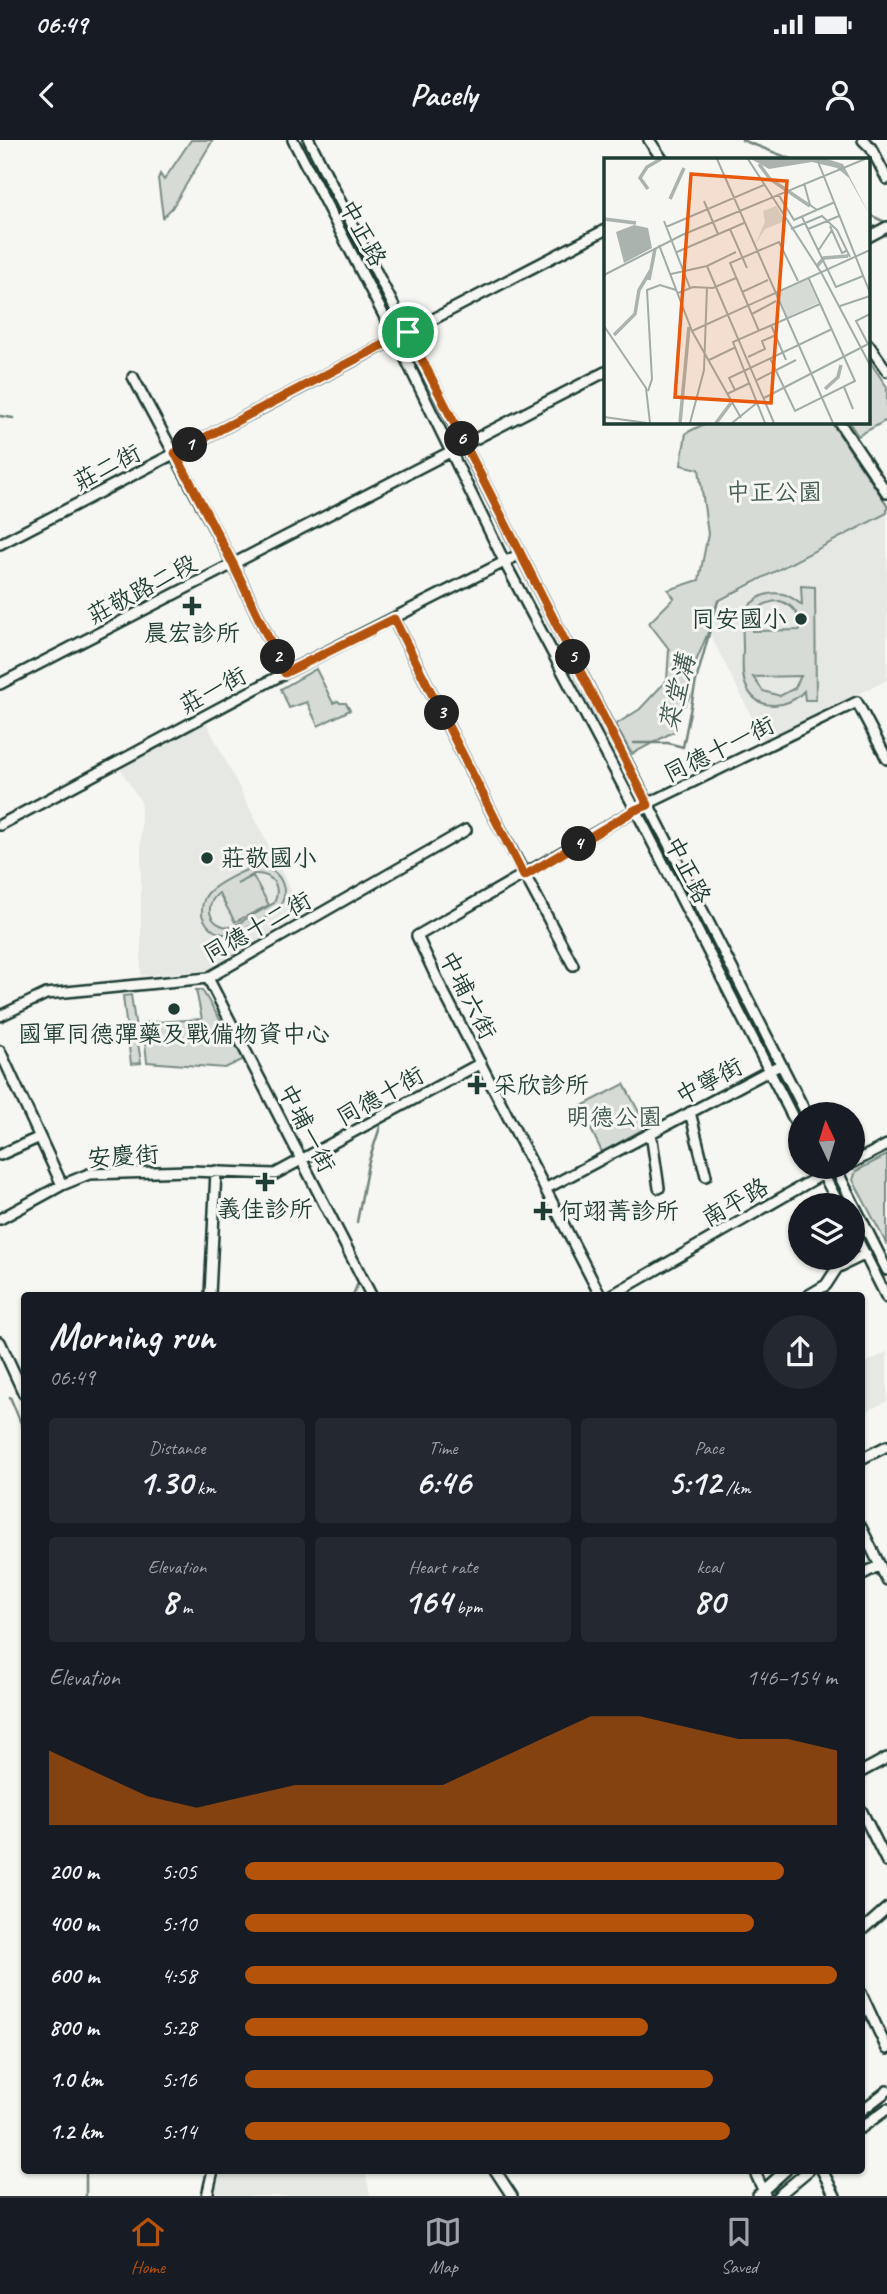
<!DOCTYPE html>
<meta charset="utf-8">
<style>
:root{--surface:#171b24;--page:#242831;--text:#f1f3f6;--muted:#9ea1a6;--line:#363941;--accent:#b45309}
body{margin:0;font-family:Caveat,"LXGW WenKai TC",sans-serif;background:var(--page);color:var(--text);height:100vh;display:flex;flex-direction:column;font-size:26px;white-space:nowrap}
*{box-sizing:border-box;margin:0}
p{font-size:23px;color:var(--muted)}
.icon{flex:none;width:38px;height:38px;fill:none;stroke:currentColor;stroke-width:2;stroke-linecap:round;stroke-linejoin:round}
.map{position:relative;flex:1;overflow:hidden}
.sheet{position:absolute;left:21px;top:1152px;width:844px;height:882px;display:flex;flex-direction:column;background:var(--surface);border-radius:7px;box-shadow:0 2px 5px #0004}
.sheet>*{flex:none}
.needle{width:46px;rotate:356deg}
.buttons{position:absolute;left:788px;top:962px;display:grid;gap:14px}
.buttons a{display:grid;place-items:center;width:77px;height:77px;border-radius:50%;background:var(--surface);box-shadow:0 2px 5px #0004;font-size:35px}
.pin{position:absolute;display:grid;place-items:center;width:60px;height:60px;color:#fff;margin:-30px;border:4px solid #fff;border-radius:50%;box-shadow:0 2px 7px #0007}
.km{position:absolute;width:35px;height:35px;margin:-18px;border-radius:50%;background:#222;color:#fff;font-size:19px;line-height:35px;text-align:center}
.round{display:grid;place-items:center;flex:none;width:74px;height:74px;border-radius:37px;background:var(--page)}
.summary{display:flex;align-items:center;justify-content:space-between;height:119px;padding:0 28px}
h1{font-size:38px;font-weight:700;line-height:52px}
.stats{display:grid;grid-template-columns:repeat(3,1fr);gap:10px;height:119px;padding:7px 28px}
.stats div{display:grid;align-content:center;border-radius:7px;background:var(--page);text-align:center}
.stats b{font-size:35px;font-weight:700}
.stats small{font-size:19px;font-weight:400}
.stats p{font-size:19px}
.chart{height:196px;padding:14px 28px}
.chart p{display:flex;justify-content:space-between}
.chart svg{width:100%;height:126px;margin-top:7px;fill:var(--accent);opacity:.7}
ul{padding:0 28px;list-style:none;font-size:23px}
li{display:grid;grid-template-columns:112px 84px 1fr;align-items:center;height:52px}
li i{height:18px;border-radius:9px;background:var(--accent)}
.status{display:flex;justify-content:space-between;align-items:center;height:49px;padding:0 35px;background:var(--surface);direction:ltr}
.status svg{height:19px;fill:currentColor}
header{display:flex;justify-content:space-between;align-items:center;height:91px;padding:0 28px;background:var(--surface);font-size:32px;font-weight:700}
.tabs{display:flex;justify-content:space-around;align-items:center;height:98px;border-top:2px solid var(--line);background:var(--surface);font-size:19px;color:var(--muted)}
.tabs a{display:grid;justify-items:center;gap:4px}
.tabs .current{color:var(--accent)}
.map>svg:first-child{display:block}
</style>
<div class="status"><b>06:49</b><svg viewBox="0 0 49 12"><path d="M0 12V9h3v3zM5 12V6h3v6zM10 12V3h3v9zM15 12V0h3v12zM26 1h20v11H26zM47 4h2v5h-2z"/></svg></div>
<header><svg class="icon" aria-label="back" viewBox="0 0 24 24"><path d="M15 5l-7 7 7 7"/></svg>Pacely<svg class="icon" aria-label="person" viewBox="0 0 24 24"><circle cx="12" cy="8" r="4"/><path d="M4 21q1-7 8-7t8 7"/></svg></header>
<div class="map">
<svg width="887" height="2056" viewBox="0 0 887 2056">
<rect width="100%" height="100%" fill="#f6f6f2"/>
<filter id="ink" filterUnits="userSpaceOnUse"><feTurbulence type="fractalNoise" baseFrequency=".0143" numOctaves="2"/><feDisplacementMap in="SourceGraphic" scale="14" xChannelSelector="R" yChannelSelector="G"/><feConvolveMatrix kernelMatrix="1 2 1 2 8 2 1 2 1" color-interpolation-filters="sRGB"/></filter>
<g filter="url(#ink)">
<!-- built -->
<path fill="#e6e8e4" d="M887,373v167l-123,61 -53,-105 10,-34z
M206,582l97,192 -93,56 -69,6v-174l-21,-34z
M887,1212v49l-25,13 -1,-61 5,10z
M215,2030h150l5,26h-159z"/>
<!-- green -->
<path fill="#d6dbd6" stroke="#7a8c85" stroke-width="2" fill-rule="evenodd" d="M191,0h22l-41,68 -9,9 -5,-38 2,-5 4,6z
M868,219l19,28v33l-29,16 -9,-14h19z
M708,282h123l56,83v8l-169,88 -11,34 -17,41v20l-11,18 -4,17 -43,23 -17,-29 25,-16 27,-29 2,-31 -20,-26 25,-25 -6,-8 31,-10 9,-46 -9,-65 -18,-4 5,-32z
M801,446l14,1 1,113h-11l-1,-9c-16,18 -47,21 -58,-5 -5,-11 -3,-26 -3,-38 0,-9 -1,-18 0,-27 2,-19 22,-31 40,-27 8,2 13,7 19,11zM780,461c15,5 20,14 20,29l-48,1c-1,-18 9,-30 28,-30zM801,536l-6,12 -15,8 -17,-5 -10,-14z
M316,529l17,34 5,-2 2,2h6l4,7 -32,16 -11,-24 -18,6 -8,-19z
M259,726c24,4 33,28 17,46 -23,12 -59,41 -74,3 0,-8 0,-15 6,-22 8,-9 39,-25 51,-27zM254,734c18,-1 28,12 20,29l-42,24c-22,1 -30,-21 -13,-34l16,29 34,-17 -16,-29 -16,8z
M196,850h6l42,69 -19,9 -78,-6 -4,-39 59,-4z
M131,855l10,68 -10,1 -8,-68z
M624,944l23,43 -45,25 -22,-45z
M887,1015v90l-34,-65 3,-9z"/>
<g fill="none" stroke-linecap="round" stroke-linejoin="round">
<!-- stream -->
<path stroke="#72847d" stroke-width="2.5" d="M742,0l49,19
M868,74l19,9
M0,276l13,2
M634,603h34l15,4 13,-66 22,-80
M357,1082l11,-58 12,-37
M353,1155l5,-12
M10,1257l14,33
M86,2056v-26"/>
<!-- minor casing -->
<g stroke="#1f3d34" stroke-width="14">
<path id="minor" d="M293,0l103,199 109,224 135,255 160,313
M309,0l498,975
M649,0l13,19
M863,0l8,8 16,31
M868,97l19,-10
M868,204l19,27
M133,237l100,187 52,109
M839,282l48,71
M0,404l605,-314
M394,479l100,198 79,148
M0,544l605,-312
M0,685l285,-152 235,-119
M208,838l163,317
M0,876l46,-22 162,-16 258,-148
M0,911l62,134
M690,972l16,64
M651,993l8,55
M0,1015l40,-18
M852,1023l35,-18
M819,1027l21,39
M835,1027l52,103
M545,1049l235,-124
M0,1079l62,-34 27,-11 101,-3 85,3 206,-111
M852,1089l35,69
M210,1155l6,-124
M600,1155l-160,-310 -23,-49 218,-126 222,-108 30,57
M612,1155l211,-121 20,-7
M809,1155l17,-10 11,-17 29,-14
M0,1202l24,52
M861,1319l26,-13
M861,1387l26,53
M861,1435l19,-10
M861,1632l26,-14
M861,1670l26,52
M861,1791l26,-23
M861,1853l26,56
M861,1971l26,-20
M861,1988l26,-19
M495,2030l17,26
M754,2030l11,24
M822,2030l13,26
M207,2056l6,-26
M757,2056l29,-26
M778,2056l31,-26"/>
</g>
<!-- minor -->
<use href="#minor" stroke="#f6f6f2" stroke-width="9"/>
</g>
</g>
<g fill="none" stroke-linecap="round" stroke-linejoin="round" filter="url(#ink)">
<!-- route casing -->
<g stroke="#fff" stroke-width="14">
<path id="route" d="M408,192l240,473 -13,5 -111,66 -130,-257 -109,54 -52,-109 -58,-111z"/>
</g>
<!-- route -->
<use href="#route" stroke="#b45309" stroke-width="9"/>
</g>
<!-- markers -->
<g fill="#1f3d34" stroke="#f6f6f2" stroke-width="2.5">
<path d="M188.5 455.5h7v7h7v7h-7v7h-7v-7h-7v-7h7z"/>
<circle cx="801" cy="479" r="7"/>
<circle cx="207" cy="718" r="7"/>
<circle cx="174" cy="869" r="7"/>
<path d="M473.5 934.5h7v7h7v7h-7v7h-7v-7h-7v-7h7z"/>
<path d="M261.5 1031.5h7v7h7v7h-7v7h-7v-7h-7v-7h7z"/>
<path d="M539.5 1060.5h7v7h7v7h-7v7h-7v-7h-7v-7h7z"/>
</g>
<g text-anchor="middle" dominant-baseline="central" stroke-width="6" stroke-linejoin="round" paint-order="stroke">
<!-- street labels -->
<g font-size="24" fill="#1f3d34" stroke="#f6f6f2">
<text transform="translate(363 93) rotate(62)">中正路</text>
<text transform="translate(107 327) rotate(-27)">莊二街</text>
<text transform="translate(142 449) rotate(-28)">莊敬路二段</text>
<text transform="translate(213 550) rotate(-28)">莊一街</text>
<text transform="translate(719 609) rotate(-26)">同德十一街</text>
<text transform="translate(688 730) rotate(63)">中正路</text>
<text transform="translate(257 787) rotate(-29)">同德十二街</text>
<text transform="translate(468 855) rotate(63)">中埔六街</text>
<text transform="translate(709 941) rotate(-28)">中寧街</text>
<text transform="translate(380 956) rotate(-29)">同德十街</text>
<text transform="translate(307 988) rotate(63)">中埔一街</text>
<text transform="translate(123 1016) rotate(-4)">安慶街</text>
<text transform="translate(735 1062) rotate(-30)">南平路</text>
</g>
<!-- park labels -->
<g font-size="24" fill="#445d54" stroke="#f6f6f2">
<text x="774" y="352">中正公園</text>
<text x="614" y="977">明德公園</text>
</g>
<!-- poi labels -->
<g font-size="24" fill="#1f3d34" stroke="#f6f6f2">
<text x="787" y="479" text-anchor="end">同安國小</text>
<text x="192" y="493">晨宏診所</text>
<text x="221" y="718" text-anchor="start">莊敬國小</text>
<text x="174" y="894">國軍同德彈藥及戰備物資中心</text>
<text x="493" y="945" text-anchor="start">采欣診所</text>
<text x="265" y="1069">義佳診所</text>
<text x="559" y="1071" text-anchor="start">何翊菁診所</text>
</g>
<!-- water labels -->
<g font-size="26" font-style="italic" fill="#425a52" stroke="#f6f6f2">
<text transform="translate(677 553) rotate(-76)">菜堂溝</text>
</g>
</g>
<!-- overview -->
<g transform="translate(604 18)">
<rect width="266" height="266" fill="#f6f6f2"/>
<path d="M172,48l9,15 -20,8 -10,16 10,-23 -2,-11zM203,120l11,25 -31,14 -11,-25z" fill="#d6dbd6"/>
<path d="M147,1h76l16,5 27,52 -21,-38 -12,-10 -25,-6 -43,7zM30,67l14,3 4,20 -28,15 -8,-31z" fill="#aab3ae"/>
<path fill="none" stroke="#aab3ae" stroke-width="3.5" d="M155,6l11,15 40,27M44,31l-8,-11 7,-11 14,-8M66,41l14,-31M0,61l32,4M213,108l7,-8 24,-2M45,122l6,-31M10,177l21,-21 4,-24 12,-20M221,231l13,-12 3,-12M76,265l9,-96M112,265l15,-20"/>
<path fill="none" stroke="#a0aca6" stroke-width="2" d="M113,1l116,264M144,1l74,115 48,91M213,1l53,134M200,25l6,22 7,5M174,36l16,26 41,-18M100,43l14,33M198,59l34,70 27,-11M60,63l26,67M226,68l12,27 4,-2M62,69l98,-42M126,71l17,39M187,71l31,-13 15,14 13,27M204,71l31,-13M55,87l33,86 49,87M214,93l14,-21M73,94l67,-29M103,108l67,157M67,116l36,-8 29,-14M0,117l78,-40 183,-76M138,134l26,-12M74,135l15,-6 20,1 23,-10M236,148l30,-10M148,156l24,-13M167,167l15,35M0,168l42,62 4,35M88,173l178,-81M155,173l-29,-68 49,-21 19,39M264,186l-12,-23 14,-7M144,199l17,-8 -3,-8 14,-6M166,200l25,53 60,-30 -47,-104M105,202l27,-13M153,222l39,-20M240,229l9,22M131,232l-6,-12 103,-49M44,233l4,-12 -5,-89 13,-5 16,5M123,236l23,-11M160,240l106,-55M0,259l43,6M86,265l14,-53 3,-83M128,265l26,-21M161,265l-32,-81 87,-38"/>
<path fill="#e8590c" fill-opacity="0.15" stroke="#e8590c" stroke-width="3.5" d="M87,16l96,7 -16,222 -96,-6z"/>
<rect width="266" height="266" fill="none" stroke="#1f3d34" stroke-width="3.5"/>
</g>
</svg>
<div class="buttons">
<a><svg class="needle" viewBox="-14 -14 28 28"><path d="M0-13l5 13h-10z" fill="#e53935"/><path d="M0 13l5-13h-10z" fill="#9ea1a6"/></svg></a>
<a><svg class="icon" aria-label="layers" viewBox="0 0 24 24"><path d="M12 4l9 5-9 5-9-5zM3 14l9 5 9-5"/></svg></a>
</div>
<div class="pin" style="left:408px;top:192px;background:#1e9e55"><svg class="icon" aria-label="arrive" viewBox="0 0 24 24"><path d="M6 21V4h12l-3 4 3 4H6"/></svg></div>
<b class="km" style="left:190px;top:305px">1</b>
<b class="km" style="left:278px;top:517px">2</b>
<b class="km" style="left:442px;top:573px">3</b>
<b class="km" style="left:579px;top:704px">4</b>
<b class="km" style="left:573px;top:517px">5</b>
<b class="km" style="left:462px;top:299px">6</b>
<section class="sheet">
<div class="summary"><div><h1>Morning run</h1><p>06:49</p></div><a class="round"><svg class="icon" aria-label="share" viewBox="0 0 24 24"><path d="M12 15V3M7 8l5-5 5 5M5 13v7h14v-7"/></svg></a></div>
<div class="stats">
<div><p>Distance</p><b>1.30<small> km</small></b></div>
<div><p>Time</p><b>6:46</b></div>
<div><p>Pace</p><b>5:12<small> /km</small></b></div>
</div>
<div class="stats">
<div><p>Elevation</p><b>8<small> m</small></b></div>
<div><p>Heart rate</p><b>164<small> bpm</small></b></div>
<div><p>kcal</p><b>80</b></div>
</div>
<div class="chart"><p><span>Elevation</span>146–154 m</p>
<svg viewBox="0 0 160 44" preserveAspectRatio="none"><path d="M0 44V18L10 26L20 34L30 38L40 34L50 30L60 30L70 30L80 30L90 22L100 14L110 6L120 6L130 10L140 14L150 14L160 18V44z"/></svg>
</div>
<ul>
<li><b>200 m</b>5:05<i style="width:91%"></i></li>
<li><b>400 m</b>5:10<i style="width:86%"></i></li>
<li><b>600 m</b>4:58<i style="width:100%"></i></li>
<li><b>800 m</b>5:28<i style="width:68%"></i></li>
<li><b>1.0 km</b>5:16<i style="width:79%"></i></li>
<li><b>1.2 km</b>5:14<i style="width:82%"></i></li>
</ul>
</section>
</div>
<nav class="tabs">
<a class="current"><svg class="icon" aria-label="home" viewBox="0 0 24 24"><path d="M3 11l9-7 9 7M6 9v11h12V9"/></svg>Home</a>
<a><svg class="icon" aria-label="map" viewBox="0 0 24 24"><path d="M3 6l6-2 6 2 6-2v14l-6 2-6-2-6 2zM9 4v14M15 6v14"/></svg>Map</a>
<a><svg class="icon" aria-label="saved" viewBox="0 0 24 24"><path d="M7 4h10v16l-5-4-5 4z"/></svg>Saved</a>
</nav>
